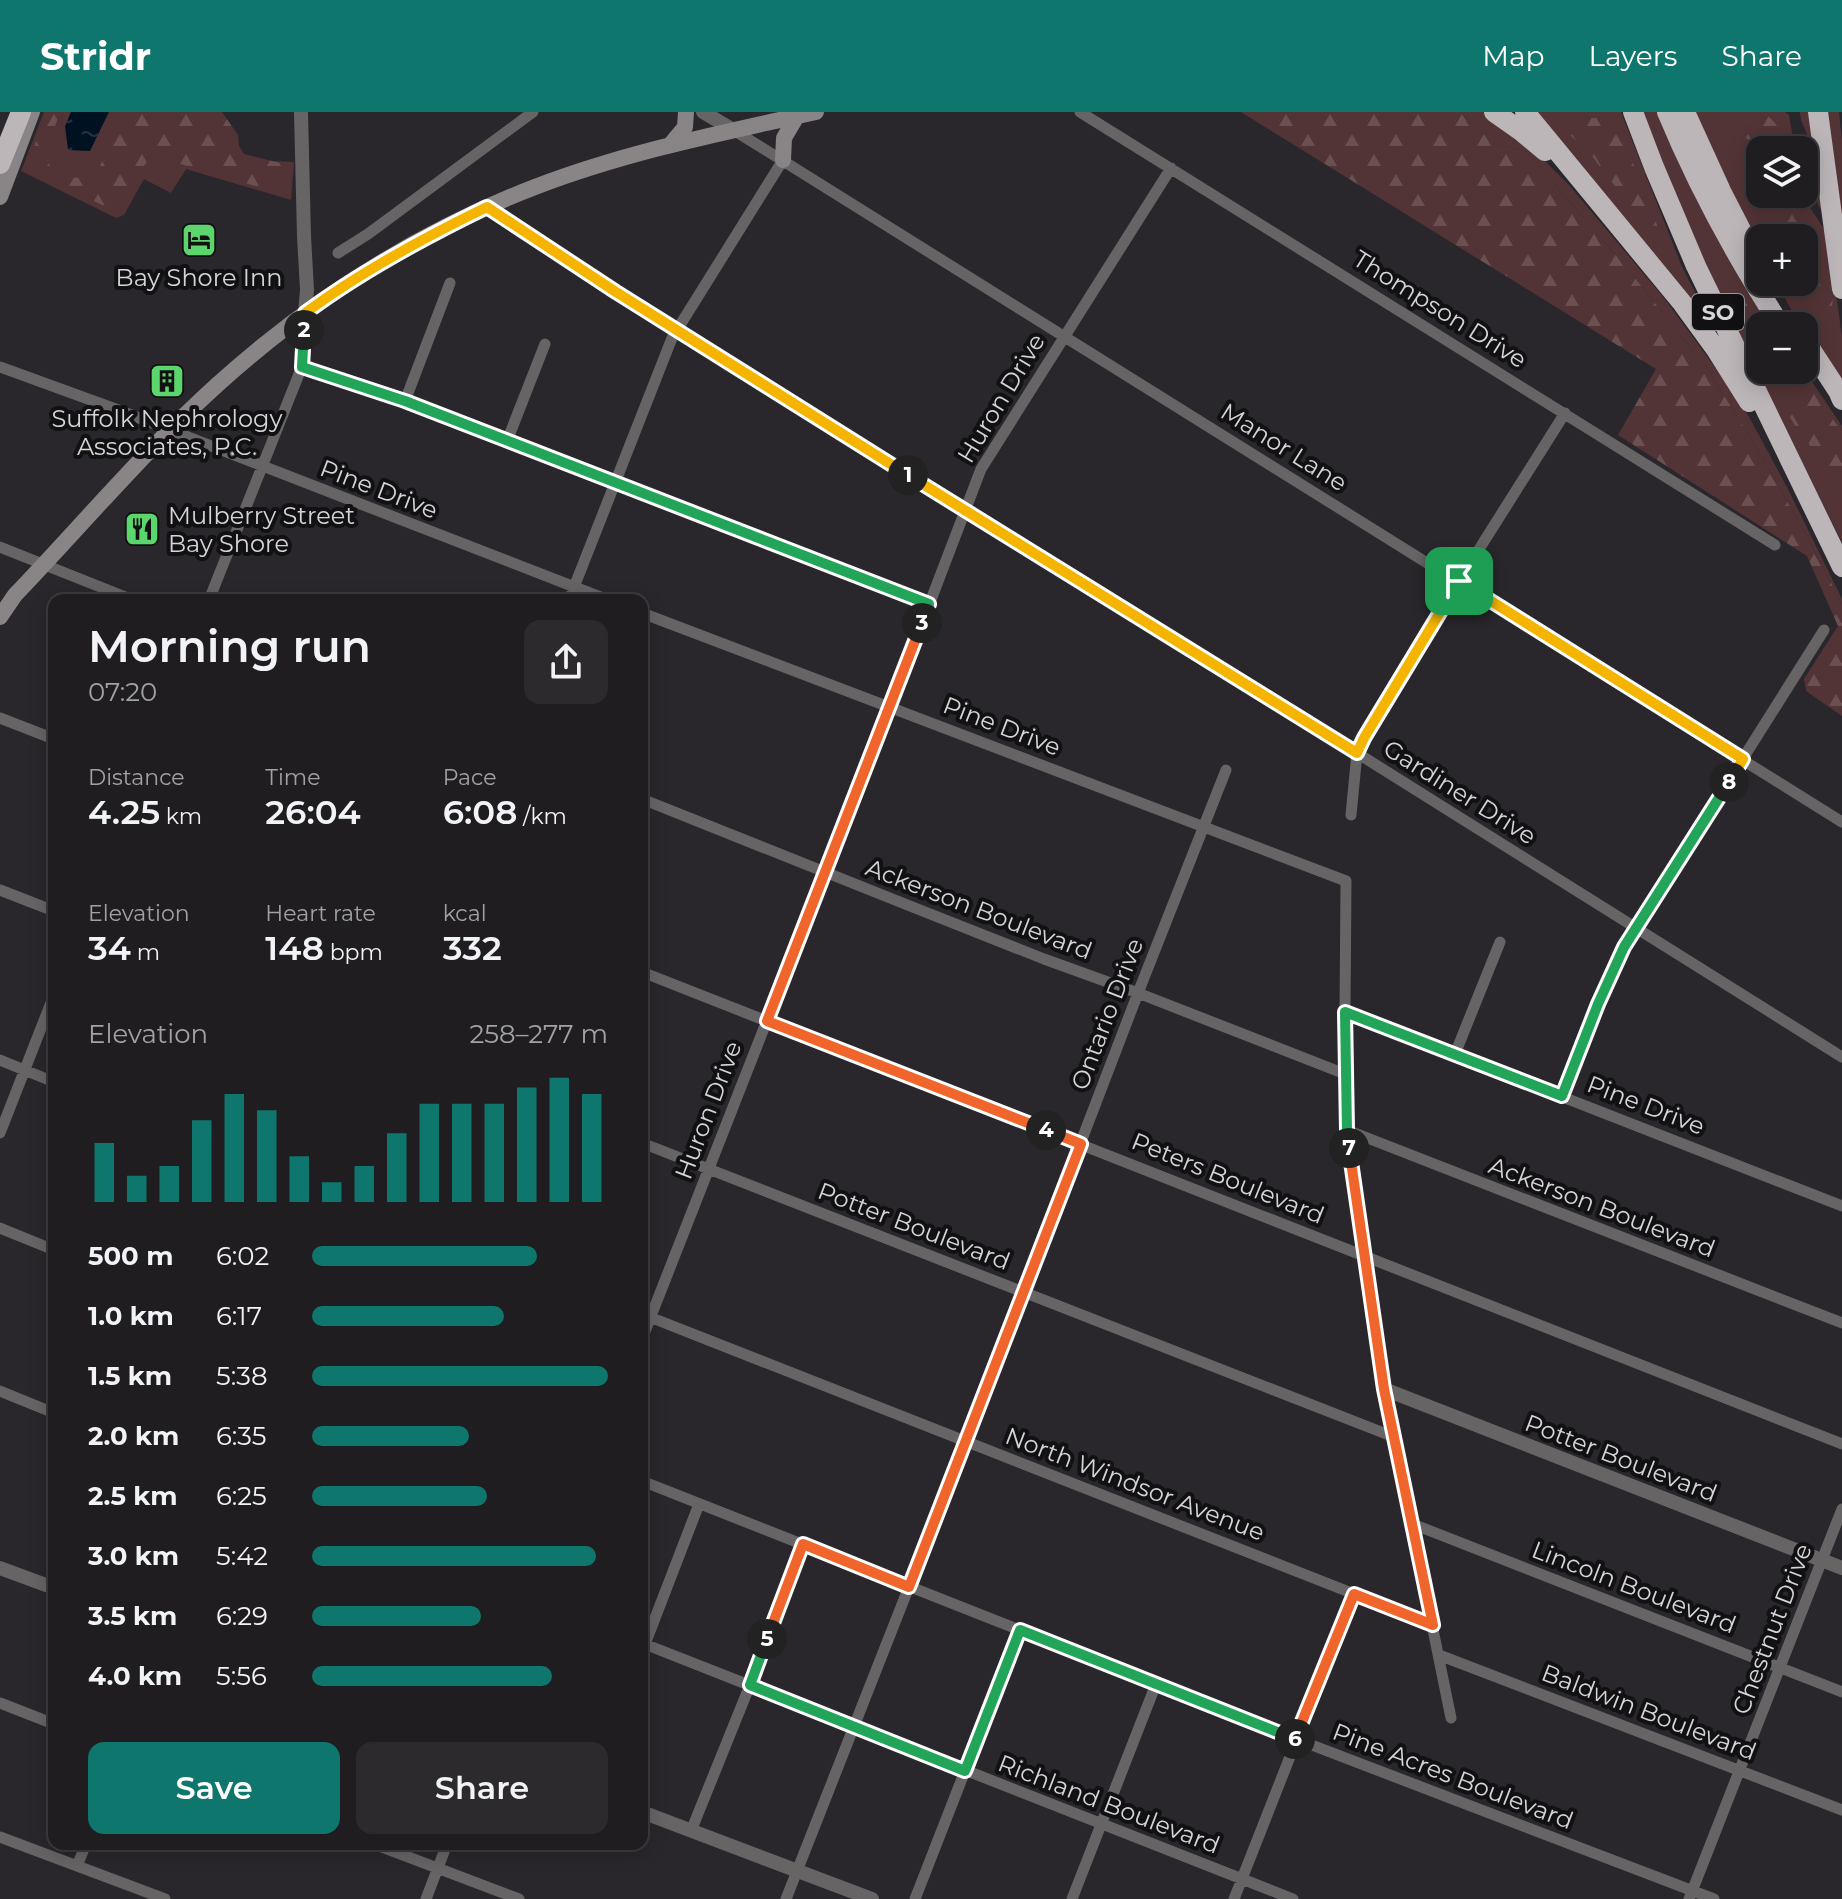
<!DOCTYPE html>
<meta charset="utf-8">
<style>
:root{--surface:#1f1d20;--page:#2c2a2d;--text:#f1f3f6;--muted:#a1a2a5;--line:#3c3b3e;--accent:#0f766e}
body{margin:0;font-family:Montserrat,sans-serif;background:var(--page);color:var(--text);height:100vh;display:flex;flex-direction:column;font-size:30px;white-space:nowrap}
*{box-sizing:border-box;margin:0}
p{font-size:26px;color:var(--muted)}
.icon{flex:none;width:44px;height:44px;fill:none;stroke:currentColor;stroke-width:2;stroke-linecap:round;stroke-linejoin:round}
.map{position:relative;flex:1;overflow:hidden}
.drawer{position:absolute;left:48px;top:482px;width:600px;height:1256px;display:flex;flex-direction:column;background:var(--surface);border-radius:16px;box-shadow:0 4px 20px #0003,0 0 0 2px var(--line)}
.drawer>*{flex:none}
.controls{position:absolute;left:1746px;top:24px;display:grid;gap:16px}
.controls a{display:grid;place-items:center;width:72px;height:72px;border-radius:16px;background:var(--surface);box-shadow:0 4px 20px #0003,0 0 0 2px var(--line);font-size:40px}
.pin{position:absolute;display:grid;place-items:center;width:68px;height:68px;color:#fff;margin:-34px;border-radius:16px;box-shadow:0 4px 12px #0006}
.km{position:absolute;width:40px;height:40px;margin:-20px;border-radius:50%;background:#222;color:#fff;font-size:22px;line-height:40px;text-align:center}
.round{display:grid;place-items:center;flex:none;width:84px;height:84px;border-radius:16px;background:var(--page)}
.head{display:flex;align-items:center;justify-content:space-between;height:136px;padding:0 40px}
h1{font-size:44px;font-weight:600;line-height:60px}
.stats{display:grid;grid-template-columns:repeat(3,1fr);gap:12px;height:136px;padding:8px 40px}
.stats div{display:grid;align-content:center}
.stats b{font-size:34px;font-weight:600}
.stats small{font-size:22px;font-weight:400}
.stats p{font-size:22px}
.chart{height:224px;padding:16px 40px}
.chart p{display:flex;justify-content:space-between}
.chart svg{width:100%;height:144px;margin-top:8px;stroke:var(--accent);stroke-width:6}
.cta{display:flex;gap:16px;margin-top:auto;padding:16px 40px}
.cta a{flex:1;height:92px;border-radius:16px;background:var(--accent);color:#fff;font-size:32px;font-weight:600;line-height:92px;text-align:center}
.cta a+a{background:var(--page);color:var(--text)}
ul{padding:0 40px;list-style:none;font-size:26px}
li{display:grid;grid-template-columns:128px 96px 1fr;align-items:center;height:60px}
li i{height:20px;border-radius:10px;background:var(--accent)}
header{display:flex;align-items:center;gap:48px;box-sizing:border-box;height:112px;padding:0 40px;background:var(--accent);color:#fff}
header strong{font-size:38px}
nav{display:flex;gap:44px;margin-inline-start:auto;font-size:28px}
.map>svg:first-child{display:block}
</style>
<header>
<strong>Stridr</strong>
<nav><a>Map</a><a>Layers</a><a>Share</a></nav>
</header>
<div class="map">
<svg width="1842" height="1787" viewBox="0 0 1842 1787">
<defs>
<pattern id="forest-firs" width="22" height="20" patternUnits="userSpaceOnUse" patternTransform="scale(2)"><rect width="22" height="20" fill="#533436"/><path d="M5 1l3.5 6h-7zM16 11l3.5 6h-7z" fill="#6b5052"/></pattern>
<pattern id="water-ripples" width="26" height="14" patternUnits="userSpaceOnUse" patternTransform="scale(2)"><rect width="26" height="14" fill="#012"/><path d="M2 4q2-2 4 0t4 0M15 11q2-2 4 0t4 0" fill="none" stroke="#243341"/></pattern>
</defs>
<rect width="100%" height="100%" fill="#29272b"/>
<!-- green -->
<path fill="#533436" d="M44,0h173l-2,46 79,4 -3,38 -105,-31 -15,24 -27,-14 -20,36 -8,3 -95,-47z
M1459,0h24l48,35 38,38 95,113 78,106 45,83 55,112v5l-35,-68 -48,-84 -50,-81 -78,-98 -104,-121 -33,-9z
M1529,0h92l61,155 43,84z
M1639,0h21l115,214h-15v44h44l38,56v116l-89,-175 -59,-124z
M1692,0h93l4,3 6,35h-35v44h43l2,6 23,35 14,102v47l-38,-54v-4h-3l-26,-44h29v-44h-44v18z
M1800,0h11l13,103c-17,-22 -8,-53 -16,-78 -3,-10 -8,-15 -8,-25z
M1824,0h15l3,29v113z"/>
<!-- forest -->
<path fill="url(#forest-firs)" d="M47,0h13l-16,45 6,9 19,13 27,-5 31,-62h95l16,23 1,11 5,8 44,11 3,9 -3,18 -6,2 -118,-35 -17,3 -15,18 -20,27 -10,-2 -75,-39z
M1241,0h218l35,31 33,9 104,121 78,98 50,81 48,84 35,68v112l-36,-25 -2,-12 34,-53 -31,-70 -189,-121 38,-66z
M1750,0l16,2 13,13c1,13 -7,17 -18,21l-15,-10 -8,-16z
M1570,6h45l44,112 -11,-1 -18,-14 -15,-29 -23,-30 -24,-23z
M1779,86l31,22 8,17 15,62 -5,33c-15,-16 -27,-30 -37,-50h13v-44h-31l-4,-16z
M1741,186l25,28h-6v42l-16,-26z
M1761,258h37l44,62v53l-43,-53z"/>
<!-- water -->
<path fill="url(#water-ripples)" d="M71,0h38l-19,39 -22,-1 -3,-24z"/>
<g fill="none" stroke-linecap="round" stroke-linejoin="round">
<!-- minor -->
<path stroke="#666465" stroke-width="11" d="M1080,0l695,433
M735,19l1107,691
M487,95l30,22 275,174 565,350 485,304
M338,141l30,-19 165,-122
M0,255l121,44 487,189
M302,255l103,34 524,203
M405,289l45,-118
M507,329l38,-97
M0,435l133,53
M209,488l90,-226 3,-14 3,-47
M569,488l103,-262 111,-178
M642,501l704,268 -1,131 2,118 37,259 67,329
M0,606l54,21
M642,687l268,107 134,53 94,34 207,81
M1351,703l6,-62 7,-15 95,-157 106,-168
M0,778l54,21
M642,860l1200,472
M1345,900l497,194
M1455,942l45,-112
M0,948l54,22
M1562,984l36,-92 26,-57 200,-317
M1347,1018l495,193
M0,1021l54,-138
M642,1031l752,294
M0,1116l54,22
M642,1202l791,311
M642,1227l248,-632 91,-238 190,-301
M0,1279l54,22
M642,1369l654,258 418,160
M1410,1411l432,169
M642,1531l651,256
M642,1540l57,-148
M1439,1543l403,155
M0,1591l54,21
M691,1719l59,-146 53,-141
M0,1725l165,62
M374,1732l145,55
M77,1754l9,-22
M426,1787l21,-55
M786,1787l180,-457 172,-449 88,-223
M915,1787l105,-269
M1072,1787l84,-215
M1234,1787l120,-305
M1689,1787l153,-390"/>
<!-- tertiary -->
<path stroke="#666465" stroke-width="14" d="M301,0l3,124 3,54 -2,23
M703,0l32,19
M1384,1277l458,179
M0,1456l54,20
M642,1700l230,87"/>
<!-- secondary -->
<path stroke="#898587" stroke-width="16" d="M670,33l15,-18 1,-15
M783,48l1,-22 13,-22
M0,85l32,-85
M0,505l15,-22c67,-70 130,-145 202,-210 93,-84 201,-153 318,-198 91,-35 186,-54 281,-75"/>
<!-- motorway -->
<path stroke="#bcb6b9" stroke-width="20" d="M1494,0l27,19 24,20
M1525,0l158,192 32,44 34,54
M1633,0l21,55 42,99 146,301
M1667,0c31,75 70,146 114,214
M1685,0l36,79 39,76
M1818,0l24,177
M0,52l21,-52
M1804,227l34,52 4,9"/>
</g>
<g fill="none" stroke-linecap="round" stroke-linejoin="round">
<!-- split-1 casing -->
<g stroke="#fff" stroke-width="16">
<path id="split-1" d="M908,363l449,278 7,-15 95,-157"/>
</g>
<!-- split-2 casing -->
<g stroke="#fff" stroke-width="16">
<path id="split-2" d="M304,218l1,-17c57,-42 118,-75 182,-106l129,85 292,183"/>
</g>
<!-- split-3 casing -->
<g stroke="#fff" stroke-width="16">
<path id="split-3" d="M304,218l-2,37 103,34 524,203 -7,19"/>
</g>
<!-- split-4 casing -->
<g stroke="#fff" stroke-width="16">
<path id="split-4" d="M922,511l-155,398 279,109"/>
</g>
<!-- split-5 casing -->
<g stroke="#fff" stroke-width="16">
<path id="split-5" d="M767,1527l36,-95 106,43 172,-443 -35,-14"/>
</g>
<!-- split-6 casing -->
<g stroke="#fff" stroke-width="16">
<path id="split-6" d="M767,1527l-17,46 215,86 55,-141 275,109"/>
</g>
<!-- split-7 casing -->
<g stroke="#fff" stroke-width="16">
<path id="split-7" d="M1295,1627l59,-145 79,31 -49,-236 -35,-241"/>
</g>
<!-- split-8 casing -->
<g stroke="#fff" stroke-width="16">
<path id="split-8" d="M1349,1036l-2,-18 -2,-118 217,84 36,-92 26,-57 105,-165"/>
</g>
<!-- split-9 casing -->
<g stroke="#fff" stroke-width="16">
<path id="split-9" d="M1459,469l284,178 -14,23"/>
</g>
<!-- split-1 -->
<use href="#split-1" stroke="#f5b400" stroke-width="10"/>
<!-- split-2 -->
<use href="#split-2" stroke="#f5b400" stroke-width="10"/>
<!-- split-3 -->
<use href="#split-3" stroke="#22a559" stroke-width="10"/>
<!-- split-4 -->
<use href="#split-4" stroke="#f0652b" stroke-width="10"/>
<!-- split-5 -->
<use href="#split-5" stroke="#f0652b" stroke-width="10"/>
<!-- split-6 -->
<use href="#split-6" stroke="#22a559" stroke-width="10"/>
<!-- split-7 -->
<use href="#split-7" stroke="#f0652b" stroke-width="10"/>
<!-- split-8 -->
<use href="#split-8" stroke="#22a559" stroke-width="10"/>
<!-- split-9 -->
<use href="#split-9" stroke="#f5b400" stroke-width="10"/>
</g>
<!-- icons -->
<defs>
<g id="hotel-square" transform="scale(1.8)"><rect x="-9" y="-9" width="18" height="18" rx="4" fill="#5cd56d" stroke="#111012"/><path d="M-6-4.5h1.5V1H6V5H4.5V3h-9V5H-6ZM-4 0a1.8 1.8 0 1 1 3.6 0ZM.5 0V-2.5h3Q6-2.5 6 0Z" fill="#111"/></g>
<g id="building-square" transform="scale(1.8)"><rect x="-9" y="-9" width="18" height="18" rx="4" fill="#5cd56d" stroke="#111012"/><path d="M-4-6H4V6H1V3H-1V6H-4ZM-2.5-4.3h1.7v1.8h-1.7ZM.8-4.3h1.7v1.8H.8ZM-2.5-1h1.7V.8h-1.7ZM.8-1h1.7V.8H.8Z" fill="#111"/></g>
<g id="restaurant-square" transform="scale(1.8)"><rect x="-9" y="-9" width="18" height="18" rx="4" fill="#5cd56d" stroke="#111012"/><path d="M-5-6h1v4h1v-4h1v4h1v-4h1v5L-1.5 .5V6h-2V.5L-5-1ZM5-6V6H3V1.5H1.5Q1.5-4 5-6Z" fill="#111"/></g>
</defs>
<g fill-rule="evenodd">
<use href="#hotel-square" x="199" y="128"/>
<use href="#building-square" x="167" y="269"/>
<use href="#restaurant-square" x="142" y="417"/>
</g>
<g text-anchor="middle" dominant-baseline="central" stroke-width="8" stroke-linejoin="round" paint-order="stroke">
<!-- shield labels -->
<rect fill="#111012" stroke="#9a999b" stroke-width="2" x="1692" y="182" width="52" height="36" rx="6"/>
<g font-size="22" font-weight="bold" fill="#d5d4d6">
<text x="1718" y="200">SO</text>
</g>
<!-- poi labels -->
<g font-size="24" fill="#d5d4d6" stroke="#111012">
<text x="199" y="165">Bay Shore Inn</text>
<text x="167" y="306">Suffolk Nephrology<tspan x="167" dy="28">Associates, P.C.</tspan></text>
<text x="168" y="403" text-anchor="start">Mulberry Street<tspan x="168" dy="28">Bay Shore</tspan></text>
</g>
<!-- street labels -->
<g font-size="24" fill="#d5d4d6" stroke="#111012">
<text transform="translate(1440 197) rotate(32)">Thompson Drive</text>
<text transform="translate(1001 286) rotate(-59)">Huron Drive</text>
<text transform="translate(1284 335) rotate(32)">Manor Lane</text>
<text transform="translate(379 377) rotate(21)">Pine Drive</text>
<text transform="translate(1002 614) rotate(21)">Pine Drive</text>
<text transform="translate(1460 680) rotate(32)">Gardiner Drive</text>
<text transform="translate(979 797) rotate(21)">Ackerson Boulevard</text>
<text transform="translate(1107 902) rotate(-69)">Ontario Drive</text>
<text transform="translate(1646 993) rotate(21)">Pine Drive</text>
<text transform="translate(708 998) rotate(-69)">Huron Drive</text>
<text transform="translate(1228 1066) rotate(22)">Peters Boulevard</text>
<text transform="translate(1602 1095) rotate(21)">Ackerson Boulevard</text>
<text transform="translate(914 1114) rotate(21)">Potter Boulevard</text>
<text transform="translate(1621 1346) rotate(21)">Potter Boulevard</text>
<text transform="translate(1135 1372) rotate(21)">North Windsor Avenue</text>
<text transform="translate(1634 1475) rotate(21)">Lincoln Boulevard</text>
<text transform="translate(1772 1517) rotate(-69)">Chestnut Drive</text>
<text transform="translate(1649 1600) rotate(21)">Baldwin Boulevard</text>
<text transform="translate(1453 1664) rotate(21)">Pine Acres Boulevard</text>
<text transform="translate(1109 1692) rotate(21)">Richland Boulevard</text>
</g>
</g>
</svg>
<div class="controls">
<a><svg class="icon" aria-label="layers" viewBox="0 0 24 24"><path d="M12 4l9 5-9 5-9-5zM3 14l9 5 9-5"/></svg></a>
<a>+</a>
<a>−</a>
</div>
<div class="pin" style="left:1459px;top:469px;background:#1e9e55"><svg class="icon" aria-label="arrive" viewBox="0 0 24 24"><path d="M6 21V4h12l-3 4 3 4H6"/></svg></div>
<b class="km" style="left:908px;top:363px">1</b>
<b class="km" style="left:304px;top:218px">2</b>
<b class="km" style="left:922px;top:511px">3</b>
<b class="km" style="left:1046px;top:1018px">4</b>
<b class="km" style="left:767px;top:1527px">5</b>
<b class="km" style="left:1295px;top:1627px">6</b>
<b class="km" style="left:1349px;top:1036px">7</b>
<b class="km" style="left:1729px;top:670px">8</b>
<section class="drawer">
<div class="head"><div><h1>Morning run</h1><p>07:20</p></div><a class="round"><svg class="icon" aria-label="share" viewBox="0 0 24 24"><path d="M12 15V3M7 8l5-5 5 5M5 13v7h14v-7"/></svg></a></div>
<div class="stats">
<div><p>Distance</p><b>4.25<small> km</small></b></div>
<div><p>Time</p><b>26:04</b></div>
<div><p>Pace</p><b>6:08<small> /km</small></b></div>
</div>
<div class="stats">
<div><p>Elevation</p><b>34<small> m</small></b></div>
<div><p>Heart rate</p><b>148<small> bpm</small></b></div>
<div><p>kcal</p><b>332</b></div>
</div>
<div class="chart"><p><span>Elevation</span>258–277 m</p>
<svg viewBox="0 0 160 44" preserveAspectRatio="none"><path d="M5 44V26M15 44V36M25 44V33M35 44V19M45 44V11M55 44V16M65 44V30M75 44V38M85 44V33M95 44V23M105 44V14M115 44V14M125 44V14M135 44V9M145 44V6M155 44V11"/></svg>
</div>
<ul>
<li><b>500 m</b>6:02<i style="width:76%"></i></li>
<li><b>1.0 km</b>6:17<i style="width:65%"></i></li>
<li><b>1.5 km</b>5:38<i style="width:100%"></i></li>
<li><b>2.0 km</b>6:35<i style="width:53%"></i></li>
<li><b>2.5 km</b>6:25<i style="width:59%"></i></li>
<li><b>3.0 km</b>5:42<i style="width:96%"></i></li>
<li><b>3.5 km</b>6:29<i style="width:57%"></i></li>
<li><b>4.0 km</b>5:56<i style="width:81%"></i></li>
</ul>
<div class="cta"><a>Save</a><a>Share</a></div>
</section>
</div>
